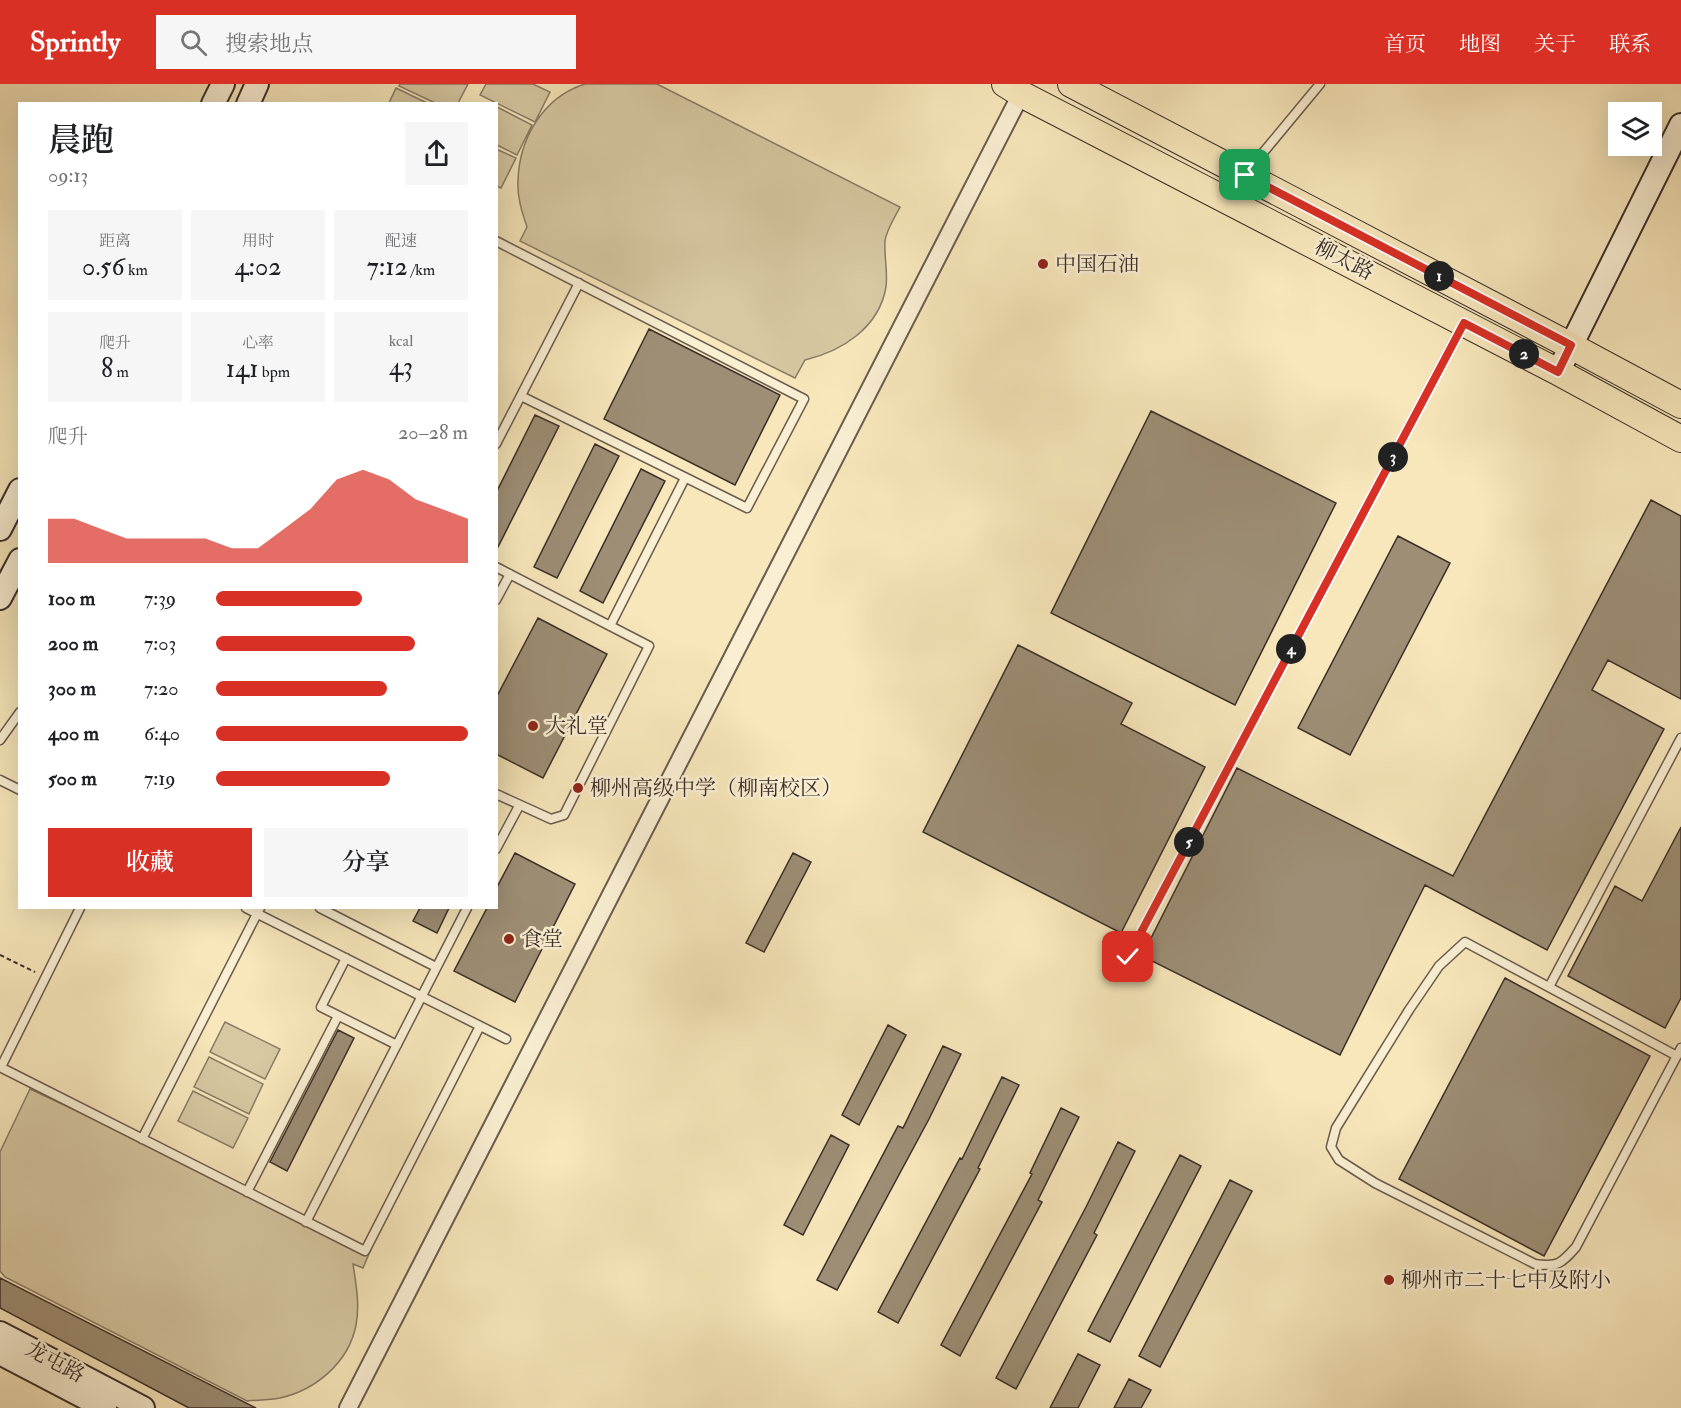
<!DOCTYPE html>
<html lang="zh">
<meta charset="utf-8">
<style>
:root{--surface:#fff;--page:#f6f6f6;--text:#202124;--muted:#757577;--accent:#d93025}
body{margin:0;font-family:"IM FELL Double Pica","Noto Serif SC",serif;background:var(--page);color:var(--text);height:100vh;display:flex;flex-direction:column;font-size:22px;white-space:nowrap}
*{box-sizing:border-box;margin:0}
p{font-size:20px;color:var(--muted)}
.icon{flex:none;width:33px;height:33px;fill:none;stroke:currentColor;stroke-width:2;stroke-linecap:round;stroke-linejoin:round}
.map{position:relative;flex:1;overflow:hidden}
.sheet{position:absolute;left:18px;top:18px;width:480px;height:807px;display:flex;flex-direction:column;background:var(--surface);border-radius:0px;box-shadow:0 6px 24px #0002}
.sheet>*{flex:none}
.buttons{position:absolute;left:1608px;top:18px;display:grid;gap:12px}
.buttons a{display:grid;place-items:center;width:54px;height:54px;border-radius:0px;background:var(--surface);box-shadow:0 6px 24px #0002;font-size:30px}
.pin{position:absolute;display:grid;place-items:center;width:51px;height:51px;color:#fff;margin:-26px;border-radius:12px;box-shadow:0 3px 9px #0006}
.km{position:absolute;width:30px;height:30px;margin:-15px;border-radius:50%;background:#222;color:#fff;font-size:16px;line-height:30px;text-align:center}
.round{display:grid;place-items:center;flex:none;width:63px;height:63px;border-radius:0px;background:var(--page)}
.summary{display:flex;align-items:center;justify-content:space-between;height:102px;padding:0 30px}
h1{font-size:33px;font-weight:600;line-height:45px}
.figures{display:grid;grid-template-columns:repeat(3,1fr);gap:9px;height:102px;padding:6px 30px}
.figures div{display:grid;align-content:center;border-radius:0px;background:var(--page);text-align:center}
.figures b{font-size:26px;font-weight:600}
.figures small{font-size:16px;font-weight:400}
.figures p{font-size:16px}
.chart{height:168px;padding:12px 30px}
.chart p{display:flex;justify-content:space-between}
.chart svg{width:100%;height:108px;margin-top:6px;fill:var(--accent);opacity:.7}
.primary-button{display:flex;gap:12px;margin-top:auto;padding:12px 30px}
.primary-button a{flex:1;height:69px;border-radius:0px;background:var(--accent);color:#fff;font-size:24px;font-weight:600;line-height:69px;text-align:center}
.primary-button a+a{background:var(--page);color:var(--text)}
ul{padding:0 30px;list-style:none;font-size:20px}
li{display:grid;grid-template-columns:96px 72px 1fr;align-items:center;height:45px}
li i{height:15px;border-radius:8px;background:var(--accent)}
header{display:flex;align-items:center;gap:36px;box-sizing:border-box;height:84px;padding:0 30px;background:var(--accent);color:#fff}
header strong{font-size:28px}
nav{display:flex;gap:33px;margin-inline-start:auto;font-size:21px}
.search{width:420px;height:54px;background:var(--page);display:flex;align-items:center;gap:15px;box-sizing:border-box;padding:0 21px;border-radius:0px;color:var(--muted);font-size:22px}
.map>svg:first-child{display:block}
</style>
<header>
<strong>Sprintly</strong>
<div class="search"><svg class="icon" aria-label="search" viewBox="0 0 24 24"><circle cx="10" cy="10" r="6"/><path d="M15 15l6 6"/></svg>搜索地点</div>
<nav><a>首页</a><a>地图</a><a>关于</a><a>联系</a></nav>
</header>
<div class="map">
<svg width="1681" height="1324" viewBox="0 0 1681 1324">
<rect width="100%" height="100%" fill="#f7e7bb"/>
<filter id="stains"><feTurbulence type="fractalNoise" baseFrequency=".00333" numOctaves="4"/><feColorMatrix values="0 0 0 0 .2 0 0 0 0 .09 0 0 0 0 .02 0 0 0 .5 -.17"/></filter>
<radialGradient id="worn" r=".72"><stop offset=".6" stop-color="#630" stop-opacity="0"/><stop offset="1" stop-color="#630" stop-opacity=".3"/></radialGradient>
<!-- green -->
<path fill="#d7c8a2" stroke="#897b66" stroke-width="1.5" d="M400,0h68l-10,19h-23l-36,-17z
M486,0h47l17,8 -15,30 -55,-27z
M585,0h72l243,123c-5,10 -14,24 -15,34 -1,16 3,30 1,46 -7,41 -44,64 -81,73l-10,18 -275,-137 7,-14c-5,-15 -10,-30 -9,-46 1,-42 25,-84 67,-97z
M396,4l31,15h-38z
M497,23l35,18 -15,30 -20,-10z
M496,65l20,9 -15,30 -4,-2z
M225,938l55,27 -15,30 -55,-27z
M209,973l54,27 -14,30 -55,-27z
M30,1005l341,160 -8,19 -10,-4c3,20 7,41 3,61 -7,37 -40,65 -76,73 -11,2 -22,2 -33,3l-242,-124 -5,-6v-119z
M193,1007l55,27 -15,30 -55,-27z"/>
<!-- building -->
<path fill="#9d8e75" stroke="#3b2e29" stroke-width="1.5" d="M649,245l131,66 -45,90 -131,-66z
M1151,327l185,92 -101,202 -184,-92z
M535,331l24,11 -63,125v-58z
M595,360l24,12 -62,122 -23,-11z
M641,385l24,12 -62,122 -23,-12z
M1651,416l30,16v183l-73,-39 -16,30 72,39 -117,221 -122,-65 -85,170 -198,-99 95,-188 216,108z
M1398,452l52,27 -100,192 -52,-27z
M538,534l69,36 -64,124 -47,-24v-56z
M1018,561l114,58 -11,21 84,43 -84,166 -198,-101z
M1681,743v171l-16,30 -97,-52 47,-90 27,15z
M515,769l60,31 -60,118 -61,-31 33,-63h9v-19z
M793,769l18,9 -47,90 -18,-9z
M420,824h29l-12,25 -24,-12z
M1505,894l145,78 -106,200 -145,-77z
M888,941l18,10 -47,90 -17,-10z
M338,946l16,8 -67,133 -17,-9z
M943,962l18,8 -32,65 -92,171 -20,-10 81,-154 5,2z
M1002,993l17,8 -41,83 2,1 -82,154 -20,-11 82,-154 2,1z
M1061,1024l18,9 -41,83 4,2 -82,154 -19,-11 91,-171 -2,-1z
M831,1051l18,10 -46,90 -19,-10z
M1118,1058l17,9 -41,82 3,2 -81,154 -20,-11 90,-171z
M1180,1071l21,11 -91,176 -22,-11z
M1230,1096l22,11 -92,176 -21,-11z
M0,1194l256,130h-67l-189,-100z
M1078,1270l22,11 -22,43h-28z
M1129,1295l22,11 -10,18h-27z"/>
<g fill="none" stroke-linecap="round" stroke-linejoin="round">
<!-- lane casing -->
<g stroke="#6a5c4e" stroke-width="11">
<path id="lane" d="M1247,88l73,-88
M496,157l308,158 -57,109 -226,-112
M496,360l83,-161
M496,483l153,79 -85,169 -13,4 -55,-25
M496,516l14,-26
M610,542l75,-148
M0,656l20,-28
M0,696l20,10
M496,765l23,-43
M246,824l260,131
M320,824l116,59
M1128,873l334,-631
M346,874l-25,49 76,38
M1549,903l132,-249
M1677,972l-212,-114 -26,24 -30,44 -73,118 -5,19 8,13 36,23 160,81c23,3 26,0 41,-17l105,-199
M0,983l365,184 115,-225
M1,983l79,-159
M142,1055l118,-231
M247,1108l91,-176
M306,1138l161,-314"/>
</g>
<!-- street casing -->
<g stroke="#6a5c4e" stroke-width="20">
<path id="street" d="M348,1324l673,-1314"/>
</g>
<!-- secondary casing -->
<g stroke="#3b2e29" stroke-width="26">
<path id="secondary" d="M213,20l10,-20
M248,20l9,-20
M1558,288l123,-247
M0,445l20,-39
M0,514l20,-38
M0,1249l143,75
M0,1269l105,55"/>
</g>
<!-- primary casing -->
<g stroke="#3b2e29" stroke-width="28">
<path id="primary" d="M1005,0l16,10 537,278 123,67
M1071,0l500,262 110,59"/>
</g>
<!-- path -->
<path stroke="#3b2e29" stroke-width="2" stroke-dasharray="4.5 3" stroke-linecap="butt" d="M0,871l35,17"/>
<!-- lane -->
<use href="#lane" stroke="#faefd3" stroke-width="8"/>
<!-- street -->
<use href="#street" stroke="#faefd3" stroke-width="16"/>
<!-- secondary -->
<use href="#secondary" stroke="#faefd3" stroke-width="22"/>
<!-- primary -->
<use href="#primary" stroke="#f7e7bb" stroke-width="26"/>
</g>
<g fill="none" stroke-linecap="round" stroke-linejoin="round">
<!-- route casing -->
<g stroke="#fff" stroke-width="12">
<path id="route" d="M1128,873l336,-634 94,49 13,-27 -326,-170"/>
</g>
<!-- route -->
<use href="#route" stroke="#d93025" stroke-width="8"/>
</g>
<!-- markers -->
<g fill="#8f2418" stroke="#faefd3" stroke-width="2">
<circle cx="1043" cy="180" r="6"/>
<circle cx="533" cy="642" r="6"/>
<circle cx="578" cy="704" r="6"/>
<circle cx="509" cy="855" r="6"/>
<circle cx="1389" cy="1196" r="6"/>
</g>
<g text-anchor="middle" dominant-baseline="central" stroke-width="5" stroke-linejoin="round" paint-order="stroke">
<!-- street labels -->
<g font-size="21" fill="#3b2e29" stroke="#faefd3">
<text transform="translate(1344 176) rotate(27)">柳太路</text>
<text transform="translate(55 1278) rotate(28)">龙屯路</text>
</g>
<!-- poi labels -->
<g font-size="21" fill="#3b2e29" stroke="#faefd3" text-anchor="start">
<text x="1055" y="180">中国石油</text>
<text x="545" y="642">大礼堂</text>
<text x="590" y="704">柳州高级中学（柳南校区）</text>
<text x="521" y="855">食堂</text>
<text x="1401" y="1196">柳州市二十七中及附小</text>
</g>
</g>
<rect width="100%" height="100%" filter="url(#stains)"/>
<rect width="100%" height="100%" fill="url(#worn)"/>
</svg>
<div class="buttons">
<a><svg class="icon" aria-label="layers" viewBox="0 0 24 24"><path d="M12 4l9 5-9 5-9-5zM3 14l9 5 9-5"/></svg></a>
</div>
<div class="pin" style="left:1245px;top:91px;background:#1e9e55"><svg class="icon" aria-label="arrive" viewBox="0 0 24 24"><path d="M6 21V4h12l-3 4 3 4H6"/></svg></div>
<div class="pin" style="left:1128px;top:873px;background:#d93025"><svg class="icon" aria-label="check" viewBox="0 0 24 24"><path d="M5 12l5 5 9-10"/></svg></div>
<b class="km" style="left:1439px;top:192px">1</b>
<b class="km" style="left:1524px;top:270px">2</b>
<b class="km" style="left:1393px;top:373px">3</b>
<b class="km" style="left:1291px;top:565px">4</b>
<b class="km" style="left:1189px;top:758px">5</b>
<section class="sheet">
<div class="summary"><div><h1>晨跑</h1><p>09:13</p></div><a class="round"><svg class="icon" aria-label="share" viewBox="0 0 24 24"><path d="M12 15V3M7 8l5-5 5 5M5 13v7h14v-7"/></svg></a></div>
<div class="figures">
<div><p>距离</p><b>0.56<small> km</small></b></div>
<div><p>用时</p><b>4:02</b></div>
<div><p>配速</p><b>7:12<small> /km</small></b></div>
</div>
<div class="figures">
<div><p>爬升</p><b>8<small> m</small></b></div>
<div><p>心率</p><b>141<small> bpm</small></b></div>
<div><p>kcal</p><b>43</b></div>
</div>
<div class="chart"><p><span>爬升</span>20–28 m</p>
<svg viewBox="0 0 160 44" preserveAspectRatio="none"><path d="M0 44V26L10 26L20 30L30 34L40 34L50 34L60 34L70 38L80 38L90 30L100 22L110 10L120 6L130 10L140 18L150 22L160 26V44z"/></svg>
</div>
<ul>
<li><b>100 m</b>7:39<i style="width:58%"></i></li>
<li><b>200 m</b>7:03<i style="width:79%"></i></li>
<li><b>300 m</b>7:20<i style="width:68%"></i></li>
<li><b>400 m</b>6:40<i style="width:100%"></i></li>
<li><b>500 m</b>7:19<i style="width:69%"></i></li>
</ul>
<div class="primary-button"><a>收藏</a><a>分享</a></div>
</section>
</div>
